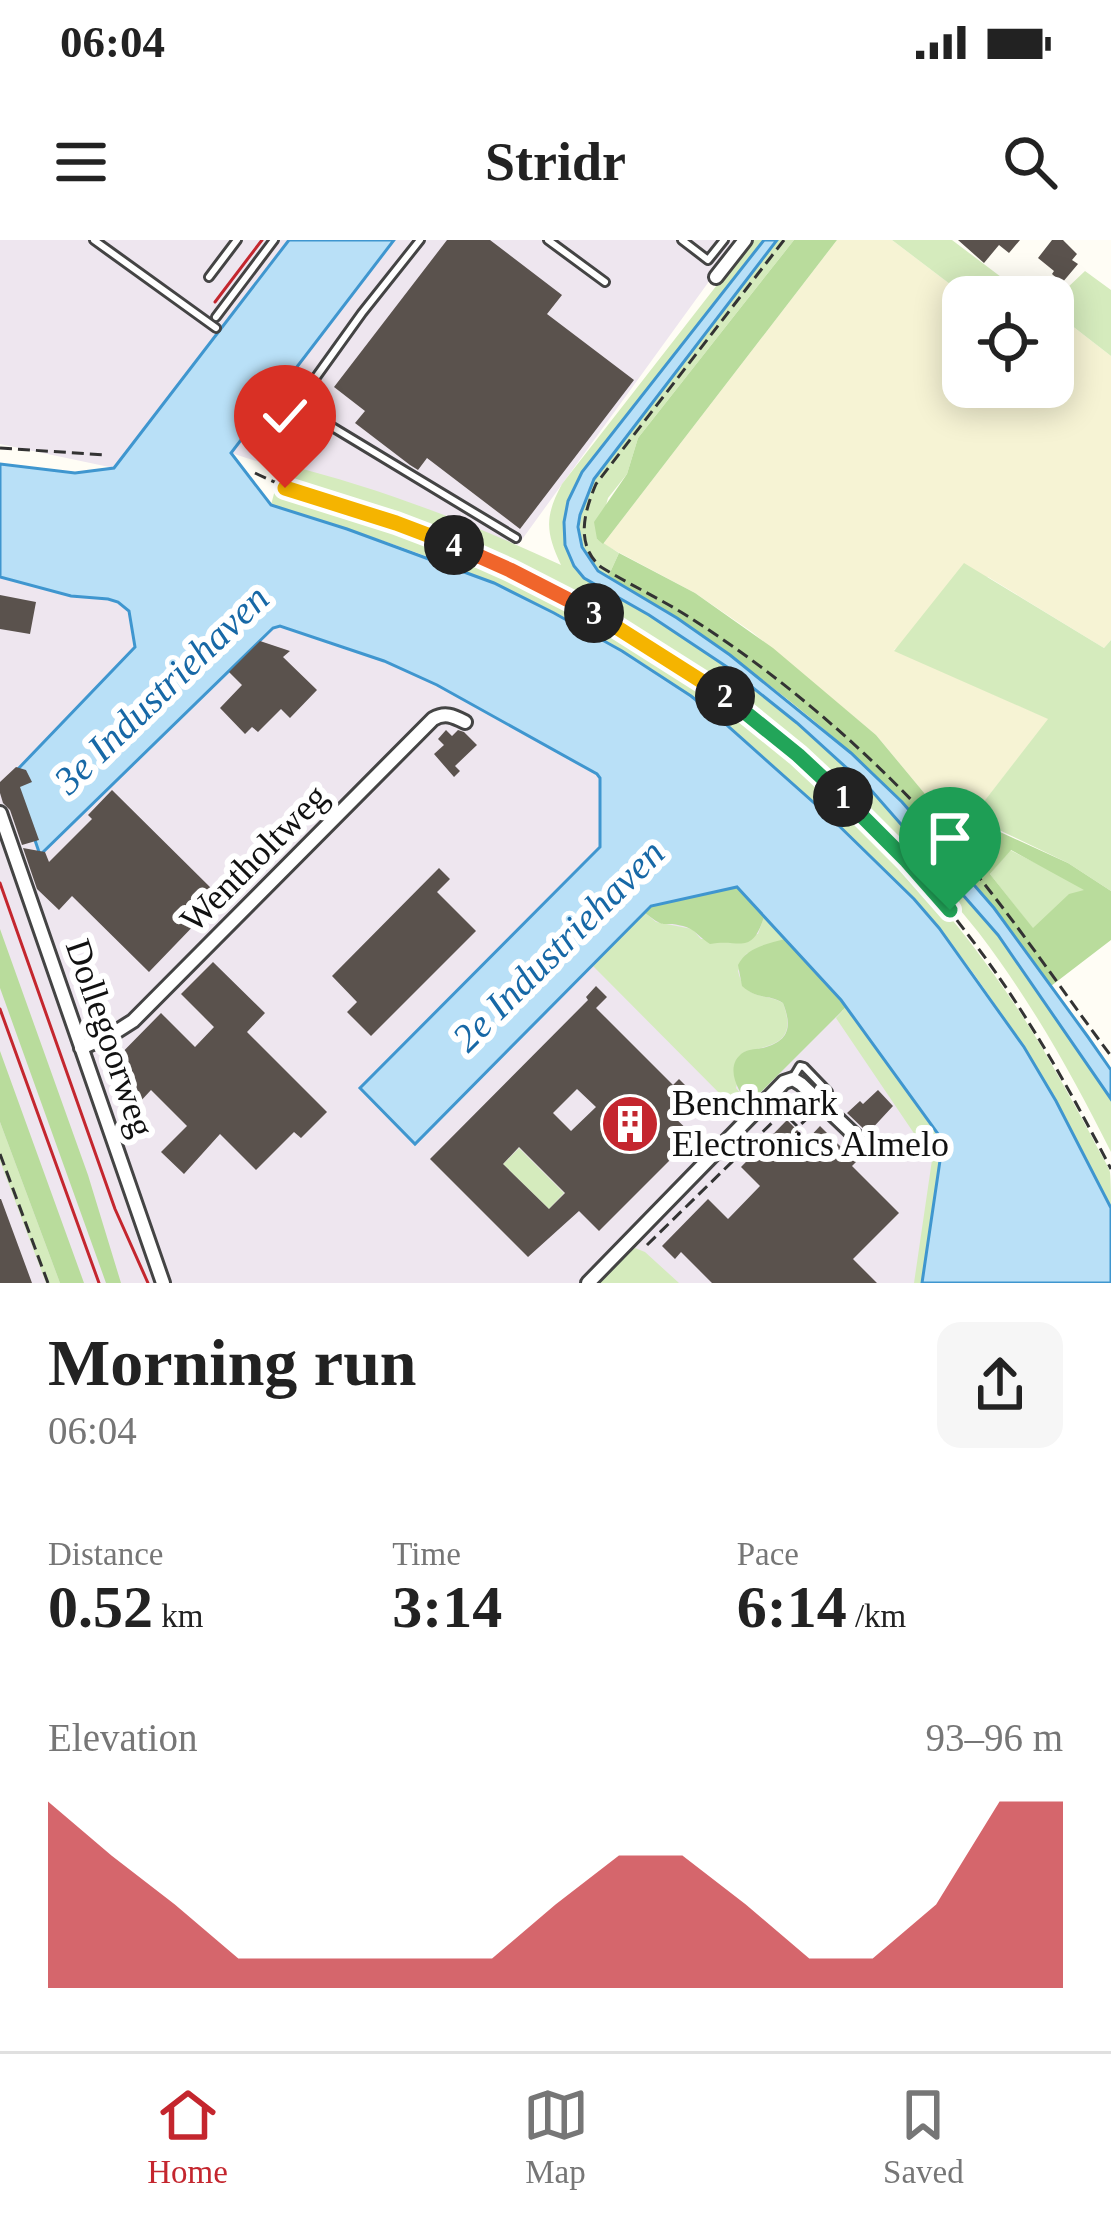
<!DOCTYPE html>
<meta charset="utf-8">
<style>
:root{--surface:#fff;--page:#f6f6f6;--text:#222;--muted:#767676;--line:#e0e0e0;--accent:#c4262e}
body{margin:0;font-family:"Times New Roman",serif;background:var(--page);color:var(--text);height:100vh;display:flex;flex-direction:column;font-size:45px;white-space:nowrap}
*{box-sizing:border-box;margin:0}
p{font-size:39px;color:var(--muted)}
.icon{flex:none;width:66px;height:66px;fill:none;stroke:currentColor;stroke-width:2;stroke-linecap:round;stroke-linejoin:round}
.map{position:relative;height:1043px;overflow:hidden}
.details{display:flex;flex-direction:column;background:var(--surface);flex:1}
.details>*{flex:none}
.controls{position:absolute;left:942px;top:36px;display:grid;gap:24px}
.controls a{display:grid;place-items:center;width:132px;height:132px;border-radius:24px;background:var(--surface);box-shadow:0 6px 30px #0003;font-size:60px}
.pin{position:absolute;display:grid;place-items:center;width:102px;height:102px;color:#fff;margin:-123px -51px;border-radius:50% 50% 50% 0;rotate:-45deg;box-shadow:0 0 12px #0007}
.pin .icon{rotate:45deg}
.km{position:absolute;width:60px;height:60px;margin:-30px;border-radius:50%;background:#222;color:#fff;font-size:33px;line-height:60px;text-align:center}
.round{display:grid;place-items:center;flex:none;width:126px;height:126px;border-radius:24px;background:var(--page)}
.headline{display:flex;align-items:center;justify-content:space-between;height:204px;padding:0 48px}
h1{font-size:66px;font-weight:600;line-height:90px}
.figures{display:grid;grid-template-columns:repeat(3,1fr);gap:18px;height:204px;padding:12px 48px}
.figures div{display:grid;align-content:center}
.figures b{font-size:60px;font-weight:600}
.figures small{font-size:33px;font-weight:400}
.figures p{font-size:33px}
.chart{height:336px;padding:24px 48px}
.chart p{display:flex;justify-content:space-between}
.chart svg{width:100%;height:216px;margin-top:12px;fill:var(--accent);opacity:.7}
.status{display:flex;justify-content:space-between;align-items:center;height:84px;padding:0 60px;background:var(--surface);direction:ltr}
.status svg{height:33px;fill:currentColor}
header{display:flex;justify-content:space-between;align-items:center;height:156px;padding:0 48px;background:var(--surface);font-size:54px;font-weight:600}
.tab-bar{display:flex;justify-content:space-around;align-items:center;height:168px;border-top:3px solid var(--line);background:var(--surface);font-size:33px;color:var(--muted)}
.tab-bar a{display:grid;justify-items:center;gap:6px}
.tab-bar .current{color:var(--accent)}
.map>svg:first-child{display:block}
</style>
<div class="status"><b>06:04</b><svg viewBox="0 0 49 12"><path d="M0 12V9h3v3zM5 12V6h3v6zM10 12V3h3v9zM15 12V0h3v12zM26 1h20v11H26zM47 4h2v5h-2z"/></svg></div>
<header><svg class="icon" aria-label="menu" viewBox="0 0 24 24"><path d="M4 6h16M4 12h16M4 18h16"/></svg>Stridr<svg class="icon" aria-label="search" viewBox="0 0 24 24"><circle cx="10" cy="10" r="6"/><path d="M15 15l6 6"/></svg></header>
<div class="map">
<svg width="1111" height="1043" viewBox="0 0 1111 1043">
<rect width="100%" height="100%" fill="#fffdf5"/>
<!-- industrial -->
<path fill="#eee6ef" d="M0,0h739l-221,305 -287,-92 -117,15 -114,-24z
M0,306l400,95 300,190 115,141 209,311h-1024z"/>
<!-- farmland -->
<path fill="#f6f3d4" d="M837,0h55l75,57h-4v90h90v-76l58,45v284l-7,8 -116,-71 -94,73 155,69 -77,98 -42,-17 -54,-65 -124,-103 -57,-39 -92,-49z"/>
<!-- green -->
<path fill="#d5ebbd" d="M752,0h12l-182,232 -9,16 -8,23 -1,25 1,9 19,33 65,37 78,52 104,85 64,63 103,120 113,164v53c-38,-76 -80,-151 -132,-219 -42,-53 -88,-100 -138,-146 -82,-76 -172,-147 -273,-197 -55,-27 -112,-52 -168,-72 -40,-14 -86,-19 -122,-40l5,-14c97,24 188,59 278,101 -15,-32 -17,-48 1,-81z
M777,0h17l-156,198 -11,36 -19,24 -11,41 22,14 -11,24c-40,-25 -31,-61 -14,-98z
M892,0h60l61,46 -9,11h-37z
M1085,31l26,19v66l-58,-45 12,-21z
M276,246l11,7c64,20 128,39 189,66 229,104 433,269 564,485 18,31 36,63 53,95 5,11 13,22 17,33 1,10 1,25 1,36 -49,-99 -103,-194 -172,-280 -23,-29 -51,-52 -77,-78 -46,-44 -91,-90 -141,-130 -67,-55 -147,-102 -226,-136 -73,-32 -149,-56 -224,-79z
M964,323l140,85 7,-8v251l-43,-28 -96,-46 76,-98 -154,-68z
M1010,610l76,39 -53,40 -43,-55z
M644,672l12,10 36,7 9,10 57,-5 6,-17 21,22 -39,15 -8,17c7,30 24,21 45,32 14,38 -7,42 -39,49l-8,36 13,16 -10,9 -147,-148z
M846,767l95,131 1,9 -20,136h-8l18,-123 -96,-142z
M0,882l60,161h-14l-46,-122z
M519,908l45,45 -15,16 -46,-45z
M635,1008l10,4 34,31h-85l31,-32z"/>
<!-- forest -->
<path fill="#b9dc9c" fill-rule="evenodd" d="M794,0h43l-234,304 -6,-5 -3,-17 33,-48 11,-36z
M619,313l76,40 78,55 103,87 54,65 138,63 43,28v49l-60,46c-47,-64 -94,-129 -151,-186 -86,-88 -186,-160 -292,-223zM1011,610l73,40 -15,4 -36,34 -43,-54z
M737,647l27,30c-13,40 -24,21 -54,27 -9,-5 -16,-16 -27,-18 -24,-6 -15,5 -39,-14l7,-6z
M0,689l88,246 33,108h-15l-106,-295z
M785,699l61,68 -97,97c-11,-12 -26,-39 -5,-52 6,-3 13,-3 19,-4 27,-7 29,-22 20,-45 -15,-10 -24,-2 -41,-17l-4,-21c9,-18 29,-21 47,-26z
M0,811l84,232h-24l-60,-161z"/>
<!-- water -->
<path fill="#b9e0f7" stroke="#3f96cf" stroke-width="3" d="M289,0h105l-163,213 40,52 76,24 147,54 60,30 68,38 69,45 30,24 110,98 83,81 25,29 85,119 32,54 55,107v75h-189l20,-136 -1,-9 -100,-138 -104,-113 -86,19 -236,238 -55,-56 240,-241v-69l-3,-4 -160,-89 -53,-24 -104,-35 -7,2 -233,227 -26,-77 3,-8 118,-123 -6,-36 -11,-9 -10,-3 -37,-3 -71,-19v-113l75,9 39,-5z
M764,0h13l-183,239 -14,36 -2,12 4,20 16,24 79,47 53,37 121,98 51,49 92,106 94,129 23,33v29l-113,-164 -127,-145 -74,-67 -70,-56 -78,-52 -65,-37 -10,-12 -9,-21 -1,-23 4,-21 14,-29z"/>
<!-- building -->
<path fill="#5a524d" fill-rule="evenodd" d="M447,0h43l72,55 -15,19 87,66 -114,149 -93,-71 -9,12 -8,-5 -55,-42 10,-12 -31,-24z
M958,0h62l-11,13 -10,-8 -15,18z
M1052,0h11l14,14 -5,6 6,4 -16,19 -10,-9 2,-3 -16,-13z
M0,355l36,7 -6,32 -30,-5z
M260,401l30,10 -7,6 34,33 -27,28 -9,-9 -23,23 -6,-5 -7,7 -25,-26 22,-23 -13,-13z
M446,490l6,6 6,-6 6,2 13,13 -22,21 5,5 -6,6 -20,-23 10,-9 -6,-6z
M16,527l10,3 6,12 -12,5 19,53 -17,5 -12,-35 -7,-7 -3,-10v-11z
M112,550l102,101 7,-8 7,7 -79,82 -77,-76 -13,14 -22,-21 -14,-41 22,4 4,10 43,-43 -4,-4z
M439,628l11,11 -13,13 39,39 -105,105 -24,-24 10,-10 -25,-26z
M213,722l52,51 -18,19 80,80 -26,26 -7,-6 -38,38 -36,-36 -36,40 -23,-22 26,-26 -36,-36 -13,14 -34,-33 57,-58 34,34 19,-20 -33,-33z
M596,746l11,11 -11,11 77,77 6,-6 16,16 -22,21 21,20 -95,95 -20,-20 -51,46 -98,-98 158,-159 -2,-3zM577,849l19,18 -25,24 -18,-18zM519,907l46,46 -16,16 -46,-45z
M878,850l15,16 -25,27 -21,-20 13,-12 3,3z
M787,880l20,20 13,-14 36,36 -4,4 47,47 -46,46 24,24h-165l-31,-31 -6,7 -13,-13 46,-47 20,20 32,-33 -19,-19z
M0,959h1l31,84h-32z"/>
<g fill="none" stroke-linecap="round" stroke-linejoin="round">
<!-- service casing -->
<g stroke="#444" stroke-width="12">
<path id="service" d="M94,0l122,88
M420,0l-58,73 -66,92 220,133
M548,0l57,42
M682,0l26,20 16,-20
M209,37l28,-37
M216,77l58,-77
M794,836l6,-10 4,1 24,25"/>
</g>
<!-- minor casing -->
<g stroke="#444" stroke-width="18">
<path id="minor" d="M716,37l29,-37
M0,573l163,470
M81,808l30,-13 22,-14 300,-302c12,-7 20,-3 32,3
M588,1043l196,-201 9,-3 8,5 65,62"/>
</g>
<!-- path -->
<path stroke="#333" stroke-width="3" stroke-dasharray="12 6" stroke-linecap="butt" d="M784,0l-188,244c-12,28 -21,61 5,83 29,18 60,32 88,50 83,53 164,121 232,193 71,75 128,163 190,246
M0,208l106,7
M255,233c45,22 89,33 137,48 40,13 80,31 118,49 178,83 341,209 459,366 56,73 100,152 142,233
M0,914l48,129
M647,1005l136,-133 15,15 15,-14"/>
<!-- service -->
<use href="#service" stroke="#fff" stroke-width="6"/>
<!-- minor -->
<use href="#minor" stroke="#fff" stroke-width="12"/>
<!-- rail -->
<path stroke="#c4262e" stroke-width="3" d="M215,62l47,-62
M0,643l115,326 33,74
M0,769l99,274"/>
</g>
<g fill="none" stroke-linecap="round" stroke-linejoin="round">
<!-- split-1 casing -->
<g stroke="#fff" stroke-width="24">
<path id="split-1" d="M843,557l64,64 43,49"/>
</g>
<!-- split-2 casing -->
<g stroke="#fff" stroke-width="24">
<path id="split-2" d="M725,456l73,59 45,42"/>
</g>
<!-- split-3 casing -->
<g stroke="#fff" stroke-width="24">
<path id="split-3" d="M594,373l131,83"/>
</g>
<!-- split-4 casing -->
<g stroke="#fff" stroke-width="24">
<path id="split-4" d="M454,305l56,25 84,43"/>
</g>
<!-- split-5 casing -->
<g stroke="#fff" stroke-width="24">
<path id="split-5" d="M285,248l111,35 58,22"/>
</g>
<!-- split-1 -->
<use href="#split-1" stroke="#22a559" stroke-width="15"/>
<!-- split-2 -->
<use href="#split-2" stroke="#22a559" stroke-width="15"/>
<!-- split-3 -->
<use href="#split-3" stroke="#f5b400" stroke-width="15"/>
<!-- split-4 -->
<use href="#split-4" stroke="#f0652b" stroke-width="15"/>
<!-- split-5 -->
<use href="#split-5" stroke="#f5b400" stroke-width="15"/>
</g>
<!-- icons -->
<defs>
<g id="building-disc" transform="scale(3)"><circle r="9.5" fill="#c4262e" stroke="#fff"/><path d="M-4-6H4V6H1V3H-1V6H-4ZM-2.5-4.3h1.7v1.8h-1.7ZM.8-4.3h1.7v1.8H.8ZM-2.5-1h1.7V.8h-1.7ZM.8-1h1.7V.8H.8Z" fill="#fff"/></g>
</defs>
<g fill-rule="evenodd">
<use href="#building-disc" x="630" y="884"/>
</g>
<g text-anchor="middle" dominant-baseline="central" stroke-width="12" stroke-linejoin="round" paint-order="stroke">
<!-- street labels -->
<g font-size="36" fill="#111" stroke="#fff">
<text transform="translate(254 618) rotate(-45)">Wentholtweg</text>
<text transform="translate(110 798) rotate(71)">Dollegoorweg</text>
</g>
<!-- poi labels -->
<g font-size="36" fill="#111" stroke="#fff" text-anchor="start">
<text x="672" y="863">Benchmark<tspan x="672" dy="41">Electronics Almelo</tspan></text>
</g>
<!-- water labels -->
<g font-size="39" font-style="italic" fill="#1768a6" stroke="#fff">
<text transform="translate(161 449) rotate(-44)">3e Industriehaven</text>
<text transform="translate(558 705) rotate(-45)">2e Industriehaven</text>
</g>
</g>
</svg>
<div class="controls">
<a><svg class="icon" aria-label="locate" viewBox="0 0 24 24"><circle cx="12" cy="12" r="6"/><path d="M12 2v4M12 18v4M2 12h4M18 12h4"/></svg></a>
</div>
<div class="pin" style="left:950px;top:670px;background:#1e9e55"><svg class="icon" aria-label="arrive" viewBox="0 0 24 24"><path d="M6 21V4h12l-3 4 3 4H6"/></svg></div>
<div class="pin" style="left:285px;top:248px;background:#d93025"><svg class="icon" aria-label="check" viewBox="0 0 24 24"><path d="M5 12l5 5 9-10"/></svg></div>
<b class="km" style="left:843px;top:557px">1</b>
<b class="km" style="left:725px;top:456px">2</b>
<b class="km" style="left:594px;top:373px">3</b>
<b class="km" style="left:454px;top:305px">4</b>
</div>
<section class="details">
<div class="headline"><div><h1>Morning run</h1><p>06:04</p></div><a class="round"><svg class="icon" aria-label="share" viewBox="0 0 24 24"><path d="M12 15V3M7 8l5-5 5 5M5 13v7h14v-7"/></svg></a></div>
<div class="figures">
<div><p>Distance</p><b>0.52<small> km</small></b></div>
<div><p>Time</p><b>3:14</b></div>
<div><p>Pace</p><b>6:14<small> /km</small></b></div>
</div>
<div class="chart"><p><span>Elevation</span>93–96 m</p>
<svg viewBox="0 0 160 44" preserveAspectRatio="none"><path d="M0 44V6L10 17L20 27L30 38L40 38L50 38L60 38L70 38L80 27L90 17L100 17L110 27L120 38L130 38L140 27L150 6L160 6V44z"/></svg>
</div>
</section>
<nav class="tab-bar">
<a class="current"><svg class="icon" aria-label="home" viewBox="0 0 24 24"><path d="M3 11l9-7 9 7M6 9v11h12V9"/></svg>Home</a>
<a><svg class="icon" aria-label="map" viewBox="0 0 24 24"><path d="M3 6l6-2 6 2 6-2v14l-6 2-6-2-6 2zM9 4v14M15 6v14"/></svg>Map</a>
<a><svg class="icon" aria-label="saved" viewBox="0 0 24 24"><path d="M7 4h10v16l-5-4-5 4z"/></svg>Saved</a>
</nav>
